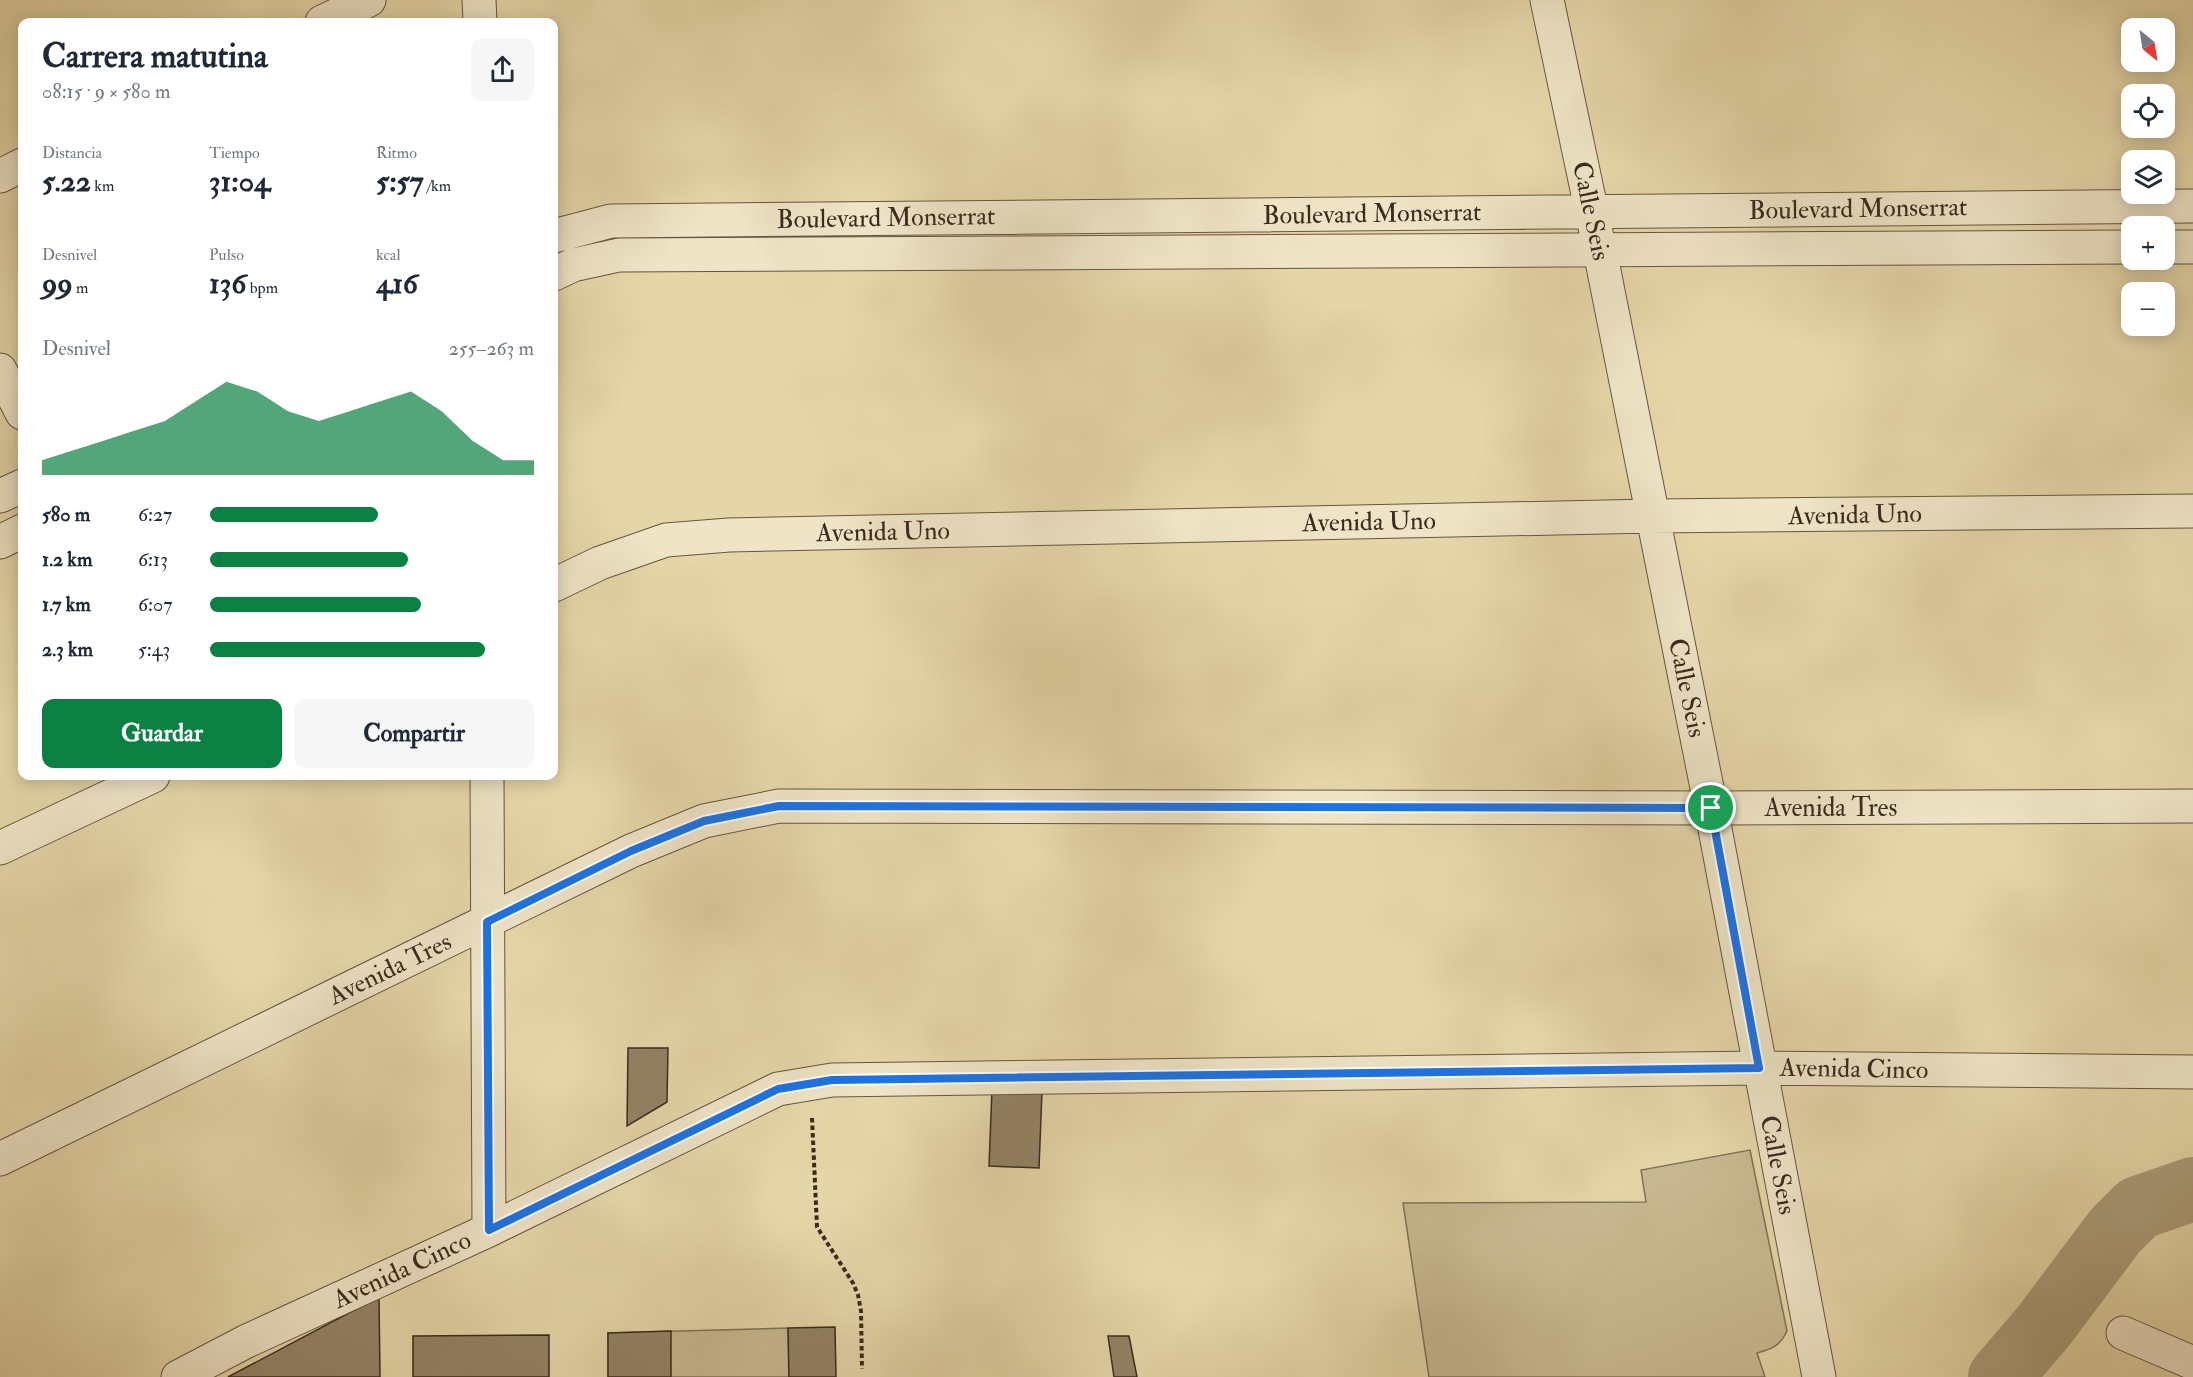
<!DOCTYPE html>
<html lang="es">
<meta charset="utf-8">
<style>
:root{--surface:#fff;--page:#f6f6f7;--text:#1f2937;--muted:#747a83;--accent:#0b8043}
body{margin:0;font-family:"IM FELL Double Pica",serif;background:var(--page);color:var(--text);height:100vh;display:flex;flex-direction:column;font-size:22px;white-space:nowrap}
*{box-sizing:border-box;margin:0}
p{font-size:20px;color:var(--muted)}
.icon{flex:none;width:33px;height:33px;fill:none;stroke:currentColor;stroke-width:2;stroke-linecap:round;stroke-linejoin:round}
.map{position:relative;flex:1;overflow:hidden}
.panel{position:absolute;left:18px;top:18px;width:540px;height:762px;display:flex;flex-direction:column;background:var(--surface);border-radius:12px;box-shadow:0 3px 15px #0003}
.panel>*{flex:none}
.needle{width:39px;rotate:150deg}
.tools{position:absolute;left:2121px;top:18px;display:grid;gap:12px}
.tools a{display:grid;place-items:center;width:54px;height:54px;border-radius:12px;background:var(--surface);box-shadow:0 3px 15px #0003;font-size:30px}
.pin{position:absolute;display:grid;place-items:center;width:51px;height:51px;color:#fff;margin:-26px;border:3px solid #fff;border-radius:50%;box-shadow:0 2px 6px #0007}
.round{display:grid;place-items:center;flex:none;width:63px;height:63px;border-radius:12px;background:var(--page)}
.headline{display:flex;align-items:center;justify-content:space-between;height:102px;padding:0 24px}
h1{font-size:33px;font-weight:700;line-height:45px}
.metrics{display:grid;grid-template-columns:repeat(3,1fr);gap:9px;height:102px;padding:6px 24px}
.metrics div{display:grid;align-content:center}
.metrics b{font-size:30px;font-weight:700}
.metrics small{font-size:16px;font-weight:400}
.metrics p{font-size:16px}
.chart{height:168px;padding:12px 24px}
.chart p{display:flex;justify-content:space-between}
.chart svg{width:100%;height:108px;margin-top:6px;fill:var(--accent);opacity:.7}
.cta{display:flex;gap:12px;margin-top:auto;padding:12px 24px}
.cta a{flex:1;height:69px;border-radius:12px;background:var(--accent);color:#fff;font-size:24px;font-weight:700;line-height:69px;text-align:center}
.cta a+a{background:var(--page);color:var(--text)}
ul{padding:0 24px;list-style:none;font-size:20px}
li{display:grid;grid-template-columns:96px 72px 1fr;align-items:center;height:45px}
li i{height:15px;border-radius:8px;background:var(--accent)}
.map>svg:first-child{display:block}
</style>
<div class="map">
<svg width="2193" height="1377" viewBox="0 0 2193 1377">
<rect width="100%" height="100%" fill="#e5d6a8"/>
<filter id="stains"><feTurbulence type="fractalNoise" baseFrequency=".00333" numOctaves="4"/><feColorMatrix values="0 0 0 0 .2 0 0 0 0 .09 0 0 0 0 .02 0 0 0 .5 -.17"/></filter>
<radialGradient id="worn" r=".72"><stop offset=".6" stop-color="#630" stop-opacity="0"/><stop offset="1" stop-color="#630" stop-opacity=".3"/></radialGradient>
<!-- green -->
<path fill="#c8b991" stroke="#817258" stroke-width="1.5" d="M1750,1150l37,181c-7,15 -15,18 -30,22l8,24h-336l-26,-174 243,-1 -5,-32z
M788,1328l1,49h-181v-44z"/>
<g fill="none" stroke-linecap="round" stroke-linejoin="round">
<!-- river -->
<path stroke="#ab9c79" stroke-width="64" d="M2000,1377l43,-50 72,-96 23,-23 55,-19"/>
</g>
<!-- building -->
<path fill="#938366" stroke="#3a2a1f" stroke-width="1.5" d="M628,1048h40l-1,54 -40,24z
M992,1089l50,2 -3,77 -50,-2z
M379,1297l1,80h-152z
M835,1327l1,50h-47l-1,-49z
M671,1331v46h-63v-44z
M549,1335v42h-136v-41z
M1108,1336h21l8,41h-23z"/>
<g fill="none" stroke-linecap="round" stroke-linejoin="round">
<!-- minor casing -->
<g stroke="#655541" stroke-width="35">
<path id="minor" d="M479,0l1,22
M1547,0l53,251 111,557 108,569
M322,22l47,-22
M0,176l22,-11
M554,236l57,-15 1582,-15
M2164,247h29
M554,274l19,-9 46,-10 1513,-8
M0,370l22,43
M0,496l22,-10
M0,542l22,-11
M554,585l46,-22 66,-23 63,-5 923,-19 541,-5
M487,776l2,454
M0,848l153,-72
M0,1159l631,-308 73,-30 75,-15 932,2 482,-2
M2123,1333l70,30
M178,1377l67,-35 244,-112 289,-141 54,-9 927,-12 434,4"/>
</g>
<!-- path -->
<path stroke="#3a2a1f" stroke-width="4" stroke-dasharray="4.5 3" stroke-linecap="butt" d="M812,1118l5,109 36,56 5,12 3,16 1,58"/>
<!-- minor -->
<use href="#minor" stroke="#eee4c6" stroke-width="33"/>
</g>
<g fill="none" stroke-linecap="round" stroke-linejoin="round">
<!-- route casing -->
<g stroke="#fff" stroke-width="12">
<path id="route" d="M779,806l932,2 48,260 -927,12 -54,9 -289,141 -2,-308 144,-71 73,-30z"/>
</g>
<!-- route -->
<use href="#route" stroke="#1a73e8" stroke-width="8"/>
</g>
<g text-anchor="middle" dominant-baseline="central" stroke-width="6" stroke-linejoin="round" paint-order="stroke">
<!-- street labels -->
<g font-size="26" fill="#3a2a1f" stroke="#eee4c6">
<text transform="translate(1858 209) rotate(-1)">Boulevard Monserrat</text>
<text transform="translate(1591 211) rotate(78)">Calle Seis</text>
<text transform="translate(1372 214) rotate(-1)">Boulevard Monserrat</text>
<text transform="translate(886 218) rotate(-1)">Boulevard Monserrat</text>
<text transform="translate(1855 515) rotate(-1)">Avenida Uno</text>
<text transform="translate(1369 522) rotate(-1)">Avenida Uno</text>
<text transform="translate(883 532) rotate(-1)">Avenida Uno</text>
<text transform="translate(1687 688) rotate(78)">Calle Seis</text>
<text x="1831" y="808">Avenida Tres</text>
<text transform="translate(390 969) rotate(-26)">Avenida Tres</text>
<text transform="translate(1854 1069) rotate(1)">Avenida Cinco</text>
<text transform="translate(1778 1165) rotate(79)">Calle Seis</text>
<text transform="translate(402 1270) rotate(-25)">Avenida Cinco</text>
</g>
</g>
<rect width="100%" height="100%" filter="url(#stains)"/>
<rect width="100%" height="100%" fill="url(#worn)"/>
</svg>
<div class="tools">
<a><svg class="needle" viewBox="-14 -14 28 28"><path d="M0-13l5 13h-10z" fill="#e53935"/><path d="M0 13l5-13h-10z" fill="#747a83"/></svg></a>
<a><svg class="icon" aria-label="locate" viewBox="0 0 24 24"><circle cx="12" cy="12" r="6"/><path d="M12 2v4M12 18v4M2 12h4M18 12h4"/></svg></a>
<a><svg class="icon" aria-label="layers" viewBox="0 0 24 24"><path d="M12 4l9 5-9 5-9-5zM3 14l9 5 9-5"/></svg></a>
<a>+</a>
<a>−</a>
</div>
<div class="pin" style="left:1711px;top:808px;background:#1e9e55"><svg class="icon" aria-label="arrive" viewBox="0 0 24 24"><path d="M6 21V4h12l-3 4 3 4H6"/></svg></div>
<section class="panel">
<div class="headline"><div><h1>Carrera matutina</h1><p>08:15 · 9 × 580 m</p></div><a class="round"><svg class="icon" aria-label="share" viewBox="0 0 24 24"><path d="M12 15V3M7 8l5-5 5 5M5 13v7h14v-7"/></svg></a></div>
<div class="metrics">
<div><p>Distancia</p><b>5.22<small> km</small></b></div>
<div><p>Tiempo</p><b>31:04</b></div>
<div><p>Ritmo</p><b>5:57<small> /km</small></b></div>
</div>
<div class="metrics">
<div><p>Desnivel</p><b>99<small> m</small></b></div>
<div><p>Pulso</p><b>136<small> bpm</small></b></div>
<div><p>kcal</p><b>416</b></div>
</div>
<div class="chart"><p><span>Desnivel</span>255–263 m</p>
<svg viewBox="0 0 160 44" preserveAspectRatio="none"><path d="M0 44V38L10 34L20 30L30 26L40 22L50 14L60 6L70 10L80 18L90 22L100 18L110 14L120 10L130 18L140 30L150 38L160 38V44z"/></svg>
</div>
<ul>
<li><b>580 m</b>6:27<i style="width:52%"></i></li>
<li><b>1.2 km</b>6:13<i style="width:61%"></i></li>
<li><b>1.7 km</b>6:07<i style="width:65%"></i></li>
<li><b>2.3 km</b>5:43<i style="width:85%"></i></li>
</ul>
<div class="cta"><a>Guardar</a><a>Compartir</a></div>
</section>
</div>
